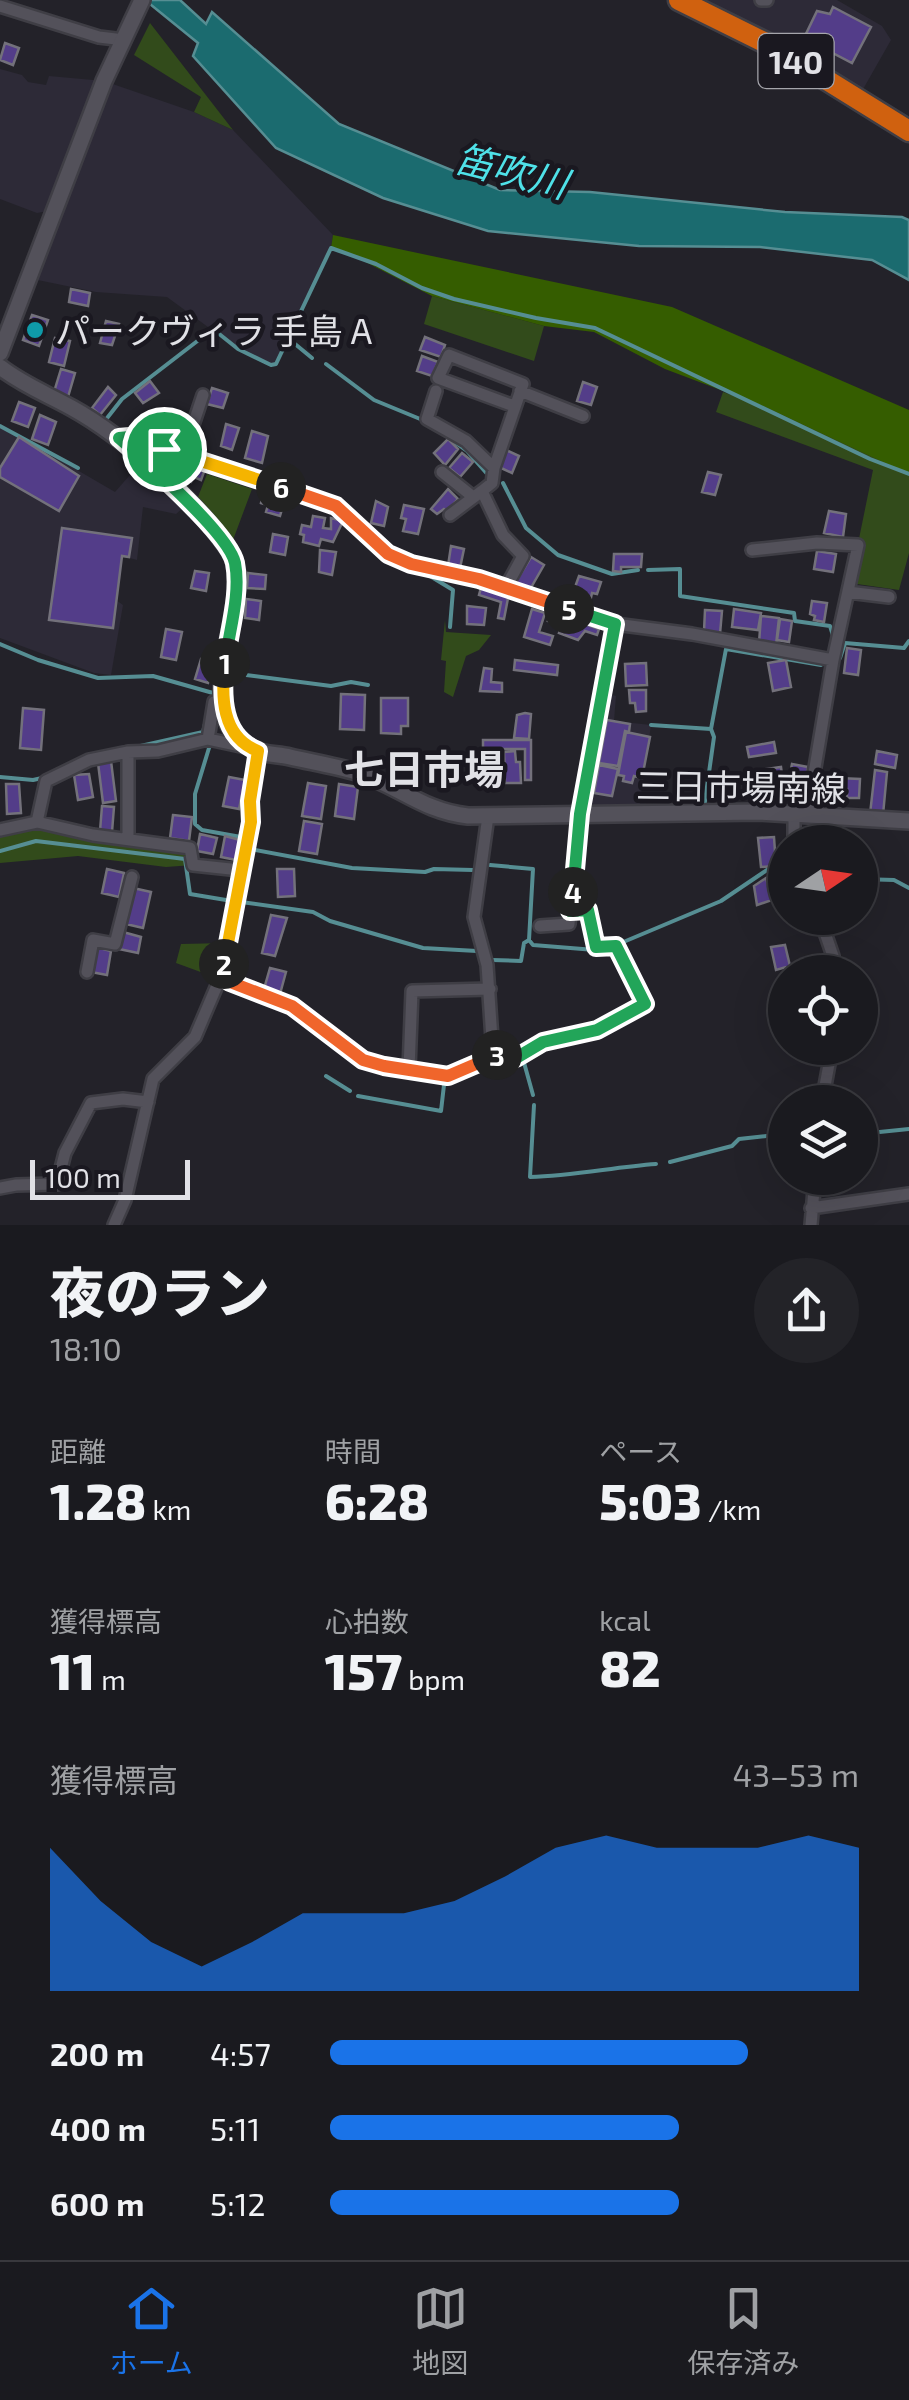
<!DOCTYPE html>
<html lang="ja">
<meta charset="utf-8">
<style>
:root{--surface:#1a1a1f;--page:#232328;--text:#f1f3f6;--muted:#9fa1a4;--line:#38383d;--accent:#1a73e8}
body{margin:0;font-family:"Exo 2","Noto Sans JP",sans-serif;background:var(--page);color:var(--text);height:100vh;display:flex;flex-direction:column;font-size:38px;white-space:nowrap}
*{box-sizing:border-box;margin:0}
p{font-size:32px;color:var(--muted)}
.icon{flex:none;width:55px;height:55px;fill:none;stroke:currentColor;stroke-width:2;stroke-linecap:round;stroke-linejoin:round}
.map{position:relative;height:1225px;overflow:hidden}
.sheet{display:flex;flex-direction:column;background:var(--surface);flex:1}
.sheet>*{flex:none}
.needle{width:65px;rotate:77deg}
.tools{position:absolute;left:768px;top:825px;display:grid;gap:20px}
.tools a{display:grid;place-items:center;width:110px;height:110px;border-radius:50%;background:var(--surface);box-shadow:0 10px 40px #0002,0 0 0 2px var(--line);font-size:50px}
.scale{position:absolute;left:30px;bottom:25px;width:160px;box-sizing:border-box;padding-left:10px;border:5px solid #e1e1e6;border-top:0;font-size:28px;line-height:35px;white-space:nowrap;color:#e1e1e6;-webkit-text-stroke:8px #1a1820;paint-order:stroke}
.pin{position:absolute;display:grid;place-items:center;width:85px;height:85px;color:#fff;margin:-42px;border:5px solid #fff;border-radius:50%;box-shadow:0 2px 10px #0007}
.km{position:absolute;width:50px;height:50px;margin:-25px;border-radius:50%;background:#222;color:#fff;font-size:28px;line-height:50px;text-align:center}
.round{display:grid;place-items:center;flex:none;width:105px;height:105px;border-radius:52px;background:var(--page)}
.headline{display:flex;align-items:center;justify-content:space-between;height:170px;padding:0 50px}
h1{font-size:55px;font-weight:800;line-height:75px}
.stats{display:grid;grid-template-columns:repeat(3,1fr);gap:15px;height:170px;padding:10px 50px}
.stats div{display:grid;align-content:center}
.stats b{font-size:50px;font-weight:800}
.stats small{font-size:28px;font-weight:400}
.stats p{font-size:28px}
.chart{height:280px;padding:20px 50px}
.chart p{display:flex;justify-content:space-between}
.chart svg{width:100%;height:180px;margin-top:10px;fill:var(--accent);opacity:.7}
ul{padding:0 50px;list-style:none;font-size:32px}
li{display:grid;grid-template-columns:160px 120px 1fr;align-items:center;height:75px}
li i{height:25px;border-radius:12px;background:var(--accent)}
.tab-bar{display:flex;justify-content:space-around;align-items:center;height:140px;border-top:2px solid var(--line);background:var(--surface);font-size:28px;color:var(--muted)}
.tab-bar a{display:grid;justify-items:center;gap:5px}
.tab-bar .current{color:var(--accent)}
.map>svg:first-child{display:block}
</style>
<div class="map">
<svg width="909" height="1225" viewBox="0 0 909 1225">
<rect width="100%" height="100%" fill="#232229"/>
<!-- built -->
<path fill="#2d2a37" d="M692,0h145l45,26 9,14 -29,51z
M0,69l22,6 6,7 18,3 3,-9 55,5 90,31 39,18 100,105 -2,13 -55,116 -5,1 -33,-16 -71,-52 -71,-5 -68,-14 25,-68 -16,3 -37,-14z
M0,425l115,67 22,-25 48,39 -9,8 -33,-7 -6,53 -15,-4 -6,44 7,5 -12,70 -17,-2 -94,-35z
M601,691l15,5 -2,25 37,4 -12,84h-58z"/>
<!-- green -->
<path fill="#324b1b" d="M150,23l83,107 -39,-18 7,-15 -67,-42z
M432,296l112,30 -10,35 -110,-37z
M723,392l40,14 146,66v81l-10,37 -49,-7 23,-113 -157,-58z
M207,474l45,15 -22,59 -36,-41z
M445,620l1,12 45,3 -12,15 -13,6 -13,41 -9,-5 2,-31 -5,-1z
M37,822l153,26 3,17 -27,2 -88,-11 -78,7v-33z
M227,943l-10,35 -41,-15 5,-19z"/>
<!-- forest -->
<path fill="#355d00" d="M333,235l339,72 237,103v64l-146,-68 -98,-37 -71,-37 -50,-6 -112,-30 -86,-44 -15,-4z"/>
<!-- water -->
<path fill="#1b6b6f" stroke="#568e93" stroke-width="2.5" d="M145,0h35l26,24 6,-12 127,112 161,66 90,2 195,20 117,5 7,3v60l-37,-20 -112,-13 -121,-1 -151,-15 -105,-33 -107,-50 -83,-92 5,-13z"/>
<g fill="none" stroke-linecap="round" stroke-linejoin="round">
<!-- stream -->
<path stroke="#568e93" stroke-width="4" d="M289,339l23,19
M326,364l48,36 51,21
M104,422l18,-23 91,-70 25,20 33,16 5,-1 55,-116 45,16 46,24 32,11 82,19 59,10 275,131 39,15
M0,426l78,42
M445,435l22,16 22,25
M503,483l23,45 32,27 54,19 26,-4
M648,570l32,-1v27l114,17 1,8 35,5 4,13
M425,573l28,17 -3,37
M0,644l38,16 60,18 55,-2 60,17 -2,8
M840,658l5,-15 59,5 5,-7
M230,673l101,13 20,-4 17,3
M651,725l60,4 15,-80 95,16
M136,747l67,-15 3,-12
M209,748l-14,46v30l7,6 39,7
M0,777l33,3 9,-2
M704,808l10,-71 -3,-8
M250,849l102,19 73,4 9,-3 39,1
M0,851l36,-10 149,18 5,35 36,6
M490,865l43,4 -4,71
M860,879l34,1 15,8
M241,902l72,10 17,9 93,27 54,3 2,3
M621,943l100,-42 46,-31 16,-2
M492,960l29,1 3,-18 5,-3 4,5 62,5
M523,1059l10,36
M326,1076l24,15
M358,1096l83,15 3,-26 14,-9
M534,1105l-4,72c43,-1 84,-10 126,-13
M860,1134l49,-5
M670,1162l62,-16 7,-7 46,-5"/>
</g>
<!-- building -->
<path fill="#533d89" stroke="#73717b" stroke-width="2.5" d="M833,7l38,20 -19,36 -48,-25 13,-27 13,3z
M5,43l14,5 -6,17 -13,-5z
M71,289l19,4 -2,13 -19,-4z
M32,315l16,5 -9,26 -16,-6z
M106,321l13,3 -7,21 -12,-2z
M425,337l20,8 -4,12 -21,-7z
M55,338l15,3 -6,25 -15,-4z
M422,356l16,6 -6,14 -15,-5z
M61,369l14,4 -7,24 -14,-5z
M150,381l9,12 -16,10 -8,-10z
M583,382l14,5 -6,18 -14,-4z
M108,387l8,8 -16,20 -8,-7z
M212,388l16,5 -5,15 -16,-4z
M19,402l16,6 -7,19 -16,-6z
M40,415l16,7 -8,23 -16,-6z
M226,424l13,4 -7,22 -11,-4z
M252,431l16,5 -6,27 -17,-5z
M19,437l60,39 -20,35 -59,-34v-9z
M448,439l10,10 -13,16 -11,-12z
M506,450l13,6 -7,17 -13,-6z
M462,453l11,9 -13,15 -11,-9z
M178,459l27,10 -4,11 -7,-3 -3,5 -19,-7z
M708,472l13,3 -6,20 -13,-3z
M264,489l22,6 -6,21 -14,-4 2,-7 -7,-2z
M448,489l10,10 -11,12 -3,-2 -7,5 -6,-5z
M376,501l12,6 -4,19 -13,-3z
M404,505l20,4 -6,25 -15,-3 3,-12 -5,-1z
M829,511l17,3 -3,23 -19,-4z
M313,516l12,2 -2,10 8,1v-11l12,3 -10,21 -12,-3 -2,7 -16,-4 1,-7 -4,-1 2,-9 9,2z
M62,528l70,10 -3,19 -7,-1 -9,72 -64,-8z
M273,534l15,3 -3,18 -15,-3z
M451,546l13,3 -4,19 -12,-2z
M320,550l16,2 -4,23 -13,-3z
M817,551l19,3 -3,18 -19,-3z
M614,554h28l-1,13h-20v5l-8,-1z
M531,557l13,8 -15,26 -14,-8z
M195,571l14,2 -3,18 -15,-3z
M248,573l18,2 -1,14 -18,-1z
M579,576l22,6 -4,12 -5,-1 -3,14 -19,-6z
M482,584l27,9 -5,26 -6,-1 3,-16 -22,-7z
M246,599l15,2 -2,19 -14,-2z
M812,601l15,2 -3,19 -10,-2 1,-4 -5,-2z
M467,606l19,2 -2,17 -17,-1z
M532,609l13,4 -6,19 14,4 -3,9 -26,-8z
M734,609l27,4 -3,17 -26,-3z
M705,610l17,1 -2,23 -16,-3z
M552,612l47,17 -2,6 -12,-4 -7,9 -19,-7 3,-7 -14,-5z
M761,616l18,2 -3,27 -17,-2z
M780,619l12,2 -3,21 -12,-2z
M166,629l16,3 -6,28 -15,-3z
M847,648l14,2 -3,25 -14,-2z
M201,659l13,4 -6,20 -13,-4z
M515,660l43,5 -1,10 -43,-5z
M786,660l5,27 -18,4 -5,-28z
M646,663l1,22 -21,1 -1,-22z
M484,668l8,1 -1,13 11,1v9l-22,-1z
M629,690h17v21l-10,1 -1,-9h-5z
M341,694l24,1 -1,35 -24,-1z
M381,698h27v28h-7v8l-20,-1z
M23,708l21,2 -3,40 -21,-2z
M525,713l6,1 -2,25 -15,-1 3,-23z
M607,720l23,4 -1,8 -4,-1 -7,35 -19,-3z
M626,732l24,5 -8,41 -8,-2 -2,7 -9,-2 1,-5 -6,-1z
M483,740h48v40h-6v-31h-42z
M774,742l2,11 -27,4 -2,-10z
M515,751l1,11h4l1,21h-16l-1,-31z
M877,751l20,4 -2,13 -20,-4z
M111,761l5,40 -13,2 -5,-40z
M792,764l16,3 -5,30 -17,-3z
M599,765l19,4 -6,27 -18,-3z
M781,767l4,31 -12,2v-4l-7,1 -5,-17 7,-1 -2,-10z
M875,770l12,2 -4,43 -13,-1z
M89,774l4,23 -15,3 -4,-25z
M229,777l16,3 -6,29 -16,-3z
M838,778l22,1 -1,19h-12v-9l-10,-1z
M308,783l18,3 -5,33 -19,-3z
M6,784h13l2,29 -14,1z
M339,784l19,3 -4,32 -19,-3z
M102,806l12,1 -2,25 -12,-1z
M173,815l19,2 -3,24 -19,-3z
M304,821l18,3 -5,30 -18,-3z
M200,834l17,4 -4,16 -16,-3z
M225,836l15,4 -4,20 -15,-3z
M774,837l2,29 -15,1 -3,-29z
M107,869l17,4 -5,24 -17,-4z
M277,869h17l1,27 -17,1z
M766,878l6,22 -15,5 -3,-19z
M133,888l18,4 -8,36 -17,-4z
M271,915l16,3 -12,38 -13,-3z
M123,932l18,5 -3,16 -19,-4z
M785,945l5,21 -14,4 -5,-23z
M96,947l15,4 -4,24 -16,-3z
M270,968l16,4 -6,22 -16,-5z"/>
<g fill="none" stroke-linecap="round" stroke-linejoin="round">
<!-- street casing -->
<g stroke="#3f3e45" stroke-width="16">
<path id="street" d="M761,0h6
M0,6l99,31 25,3
M436,391l-9,28 39,22 28,27
M520,391l63,25
M119,439l11,-2 206,69 53,48 22,10 95,23 109,37 77,10 141,26
M183,455l20,-60
M442,472l30,24
M482,491l10,-8 2,-15 29,-84 -74,-29 -11,23 76,28
M450,515l32,-24 21,44 20,21 -17,31
M752,550l65,-7 41,2 -25,115 -26,155
M848,592l41,5
M208,739l6,-37 8,-1
M128,752v87
M488,816l-14,101 13,48 6,89
M37,822l56,13 97,13 3,17 47,5
M0,830l37,-8 9,-41 43,-21 39,-8 30,-1 50,-12 42,9
M794,842v-27
M820,918l13,38 1,16
M540,926l29,-2 11,-110 35,-190
M87,972l6,-32 22,4 17,-67
M221,976l71,31 71,53 21,6 64,9 45,-21 23,4 27,-16 54,-13 48,-25 -30,-58 -19,1 -8,-37 -17,1
M409,1069l3,-78 78,-2
M822,1102l10,-54
M0,1188l16,-3 41,-1 8,-31 26,-50 32,-4 25,3
M811,1208l98,-14
M114,1225l11,-25 28,-121 42,-42 26,-61 30,-154 -1,-21 8,-50
M811,1225l4,-47"/>
</g>
<!-- secondary casing -->
<g stroke="#3f3e45" stroke-width="20">
<path id="secondary" d="M0,353l104,-272 38,-81
M0,367c23,18 47,27 72,41 51,28 125,94 157,142 32,46 -48,161 24,199 10,6 25,5 37,8 22,5 45,9 66,15 43,13 66,39 112,44l291,-4 150,9"/>
</g>
<!-- highway casing -->
<g stroke="#3f3e45" stroke-width="25">
<path id="highway" d="M679,0l93,46 137,85"/>
</g>
<!-- street -->
<use href="#street" stroke="#53515a" stroke-width="11"/>
<!-- secondary -->
<use href="#secondary" stroke="#53515a" stroke-width="15"/>
<!-- highway -->
<use href="#highway" stroke="#d0610f" stroke-width="20"/>
</g>
<g fill="none" stroke-linecap="round" stroke-linejoin="round">
<!-- split-1 casing -->
<g stroke="#fff" stroke-width="20">
<path id="split-1" d="M164,449l-34,-12 -11,1c25,22 110,96 116,125 6,31 -6,68 -10,100"/>
</g>
<!-- split-2 casing -->
<g stroke="#fff" stroke-width="20">
<path id="split-2" d="M224,964l27,-142 -1,-21 8,-50c-37,-14 -37,-56 -33,-88"/>
</g>
<!-- split-3 casing -->
<g stroke="#fff" stroke-width="20">
<path id="split-3" d="M224,964l-2,12 8,6 62,24 71,54 21,6 64,10 49,-21"/>
</g>
<!-- split-4 casing -->
<g stroke="#fff" stroke-width="20">
<path id="split-4" d="M497,1055l19,3 27,-16 54,-12 48,-26 -29,-58 -20,1 -8,-37 -18,1 3,-19"/>
</g>
<!-- split-5 casing -->
<g stroke="#fff" stroke-width="20">
<path id="split-5" d="M569,609l46,15 -35,190 -7,78"/>
</g>
<!-- split-6 casing -->
<g stroke="#fff" stroke-width="20">
<path id="split-6" d="M281,487l55,19 52,48 23,10 68,15 90,30"/>
</g>
<!-- split-7 casing -->
<g stroke="#fff" stroke-width="20">
<path id="split-7" d="M164,449l117,38"/>
</g>
<!-- split-1 -->
<use href="#split-1" stroke="#22a559" stroke-width="12"/>
<!-- split-2 -->
<use href="#split-2" stroke="#f5b400" stroke-width="12"/>
<!-- split-3 -->
<use href="#split-3" stroke="#f0652b" stroke-width="12"/>
<!-- split-4 -->
<use href="#split-4" stroke="#22a559" stroke-width="12"/>
<!-- split-5 -->
<use href="#split-5" stroke="#22a559" stroke-width="12"/>
<!-- split-6 -->
<use href="#split-6" stroke="#f0652b" stroke-width="12"/>
<!-- split-7 -->
<use href="#split-7" stroke="#f5b400" stroke-width="12"/>
</g>
<!-- markers -->
<circle fill="#0f9aa8" stroke="#1a1820" stroke-width="4" cx="35" cy="330" r="10"/>
<g text-anchor="middle" dominant-baseline="central" stroke-width="9" stroke-linejoin="round" paint-order="stroke">
<!-- shield labels -->
<rect fill="#1a1820" stroke="#a5a5ab" stroke-width="2.5" x="758.5" y="34" width="75" height="54" rx="8"/>
<g font-size="32" font-weight="bold" fill="#e1e1e6">
<text x="796" y="61">140</text>
</g>
<!-- poi labels -->
<g font-size="35" fill="#e1e1e6" stroke="#1a1820" text-anchor="start">
<text x="55" y="330">パークヴィラ 手島 A</text>
</g>
<!-- street labels -->
<g font-size="35" fill="#e1e1e6" stroke="#1a1820">
<text transform="translate(741 786) rotate(1)">三日市場南線</text>
</g>
<!-- water labels -->
<g font-size="38" font-style="italic" fill="#4fe1e8" stroke="#1a1820">
<text transform="translate(512 170) rotate(14)">笛吹川</text>
</g>
<!-- quarter labels -->
<g font-size="40" font-weight="bold" fill="#e1e1e6" stroke="#1a1820">
<text x="424" y="768">七日市場</text>
</g>
</g>
</svg>
<div class="tools">
<a><svg class="needle" viewBox="-14 -14 28 28"><path d="M0-13l5 13h-10z" fill="#e53935"/><path d="M0 13l5-13h-10z" fill="#9fa1a4"/></svg></a>
<a><svg class="icon" aria-label="locate" viewBox="0 0 24 24"><circle cx="12" cy="12" r="6"/><path d="M12 2v4M12 18v4M2 12h4M18 12h4"/></svg></a>
<a><svg class="icon" aria-label="layers" viewBox="0 0 24 24"><path d="M12 4l9 5-9 5-9-5zM3 14l9 5 9-5"/></svg></a>
</div>
<div class="scale">100 m</div>
<div class="pin" style="left:164px;top:449px;background:#1e9e55"><svg class="icon" aria-label="arrive" viewBox="0 0 24 24"><path d="M6 21V4h12l-3 4 3 4H6"/></svg></div>
<b class="km" style="left:225px;top:663px">1</b>
<b class="km" style="left:224px;top:964px">2</b>
<b class="km" style="left:497px;top:1055px">3</b>
<b class="km" style="left:573px;top:892px">4</b>
<b class="km" style="left:569px;top:609px">5</b>
<b class="km" style="left:281px;top:487px">6</b>
</div>
<section class="sheet">
<div class="headline"><div><h1>夜のラン</h1><p>18:10</p></div><a class="round"><svg class="icon" aria-label="share" viewBox="0 0 24 24"><path d="M12 15V3M7 8l5-5 5 5M5 13v7h14v-7"/></svg></a></div>
<div class="stats">
<div><p>距離</p><b>1.28<small> km</small></b></div>
<div><p>時間</p><b>6:28</b></div>
<div><p>ペース</p><b>5:03<small> /km</small></b></div>
</div>
<div class="stats">
<div><p>獲得標高</p><b>11<small> m</small></b></div>
<div><p>心拍数</p><b>157<small> bpm</small></b></div>
<div><p>kcal</p><b>82</b></div>
</div>
<div class="chart"><p><span>獲得標高</span>43–53 m</p>
<svg viewBox="0 0 160 44" preserveAspectRatio="none"><path d="M0 44V9L10 22L20 32L30 38L40 32L50 25L60 25L70 25L80 22L90 16L100 9L110 6L120 9L130 9L140 9L150 6L160 9V44z"/></svg>
</div>
<ul>
<li><b>200 m</b>4:57<i style="width:79%"></i></li>
<li><b>400 m</b>5:11<i style="width:66%"></i></li>
<li><b>600 m</b>5:12<i style="width:66%"></i></li>
</ul>
</section>
<nav class="tab-bar">
<a class="current"><svg class="icon" aria-label="home" viewBox="0 0 24 24"><path d="M3 11l9-7 9 7M6 9v11h12V9"/></svg>ホーム</a>
<a><svg class="icon" aria-label="map" viewBox="0 0 24 24"><path d="M3 6l6-2 6 2 6-2v14l-6 2-6-2-6 2zM9 4v14M15 6v14"/></svg>地図</a>
<a><svg class="icon" aria-label="saved" viewBox="0 0 24 24"><path d="M7 4h10v16l-5-4-5 4z"/></svg>保存済み</a>
</nav>
